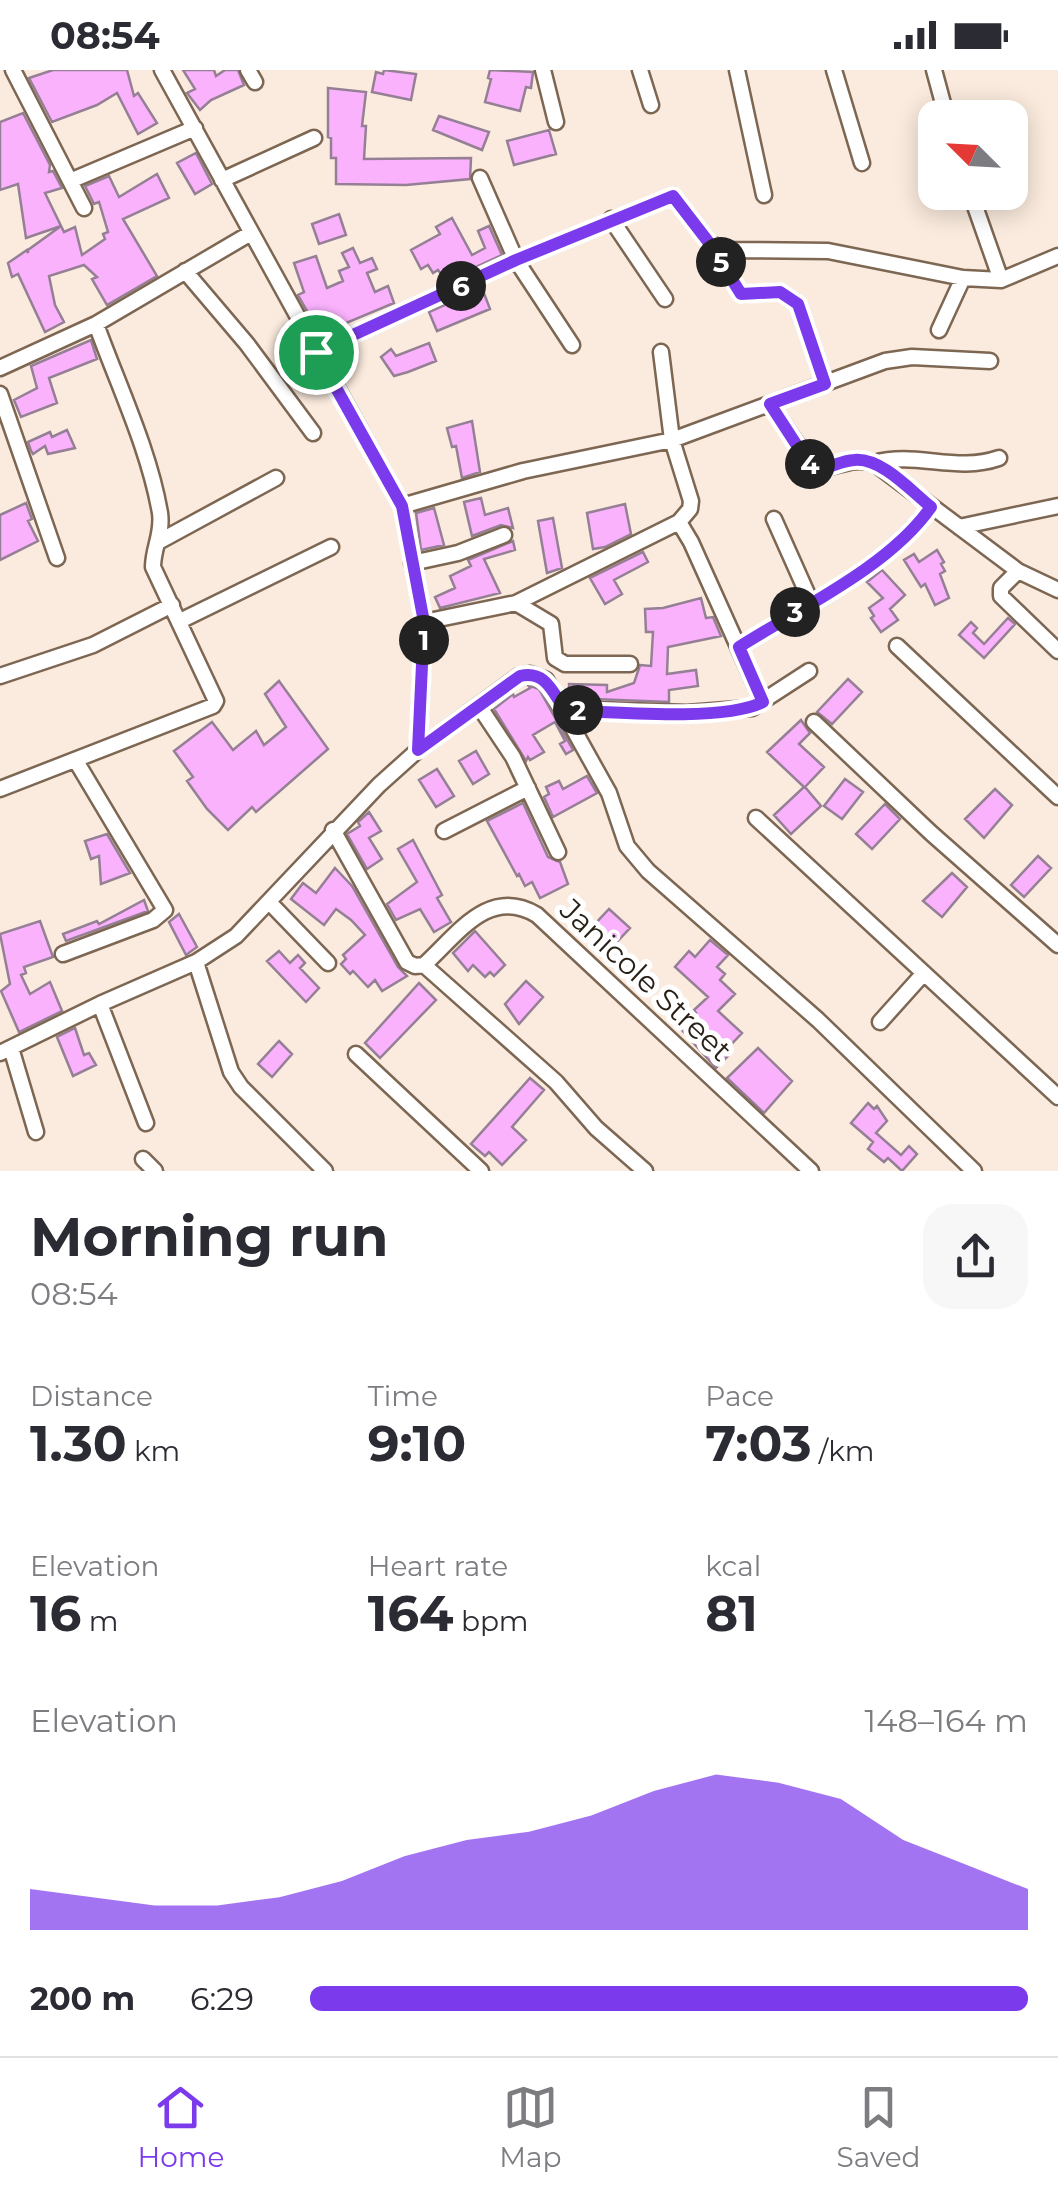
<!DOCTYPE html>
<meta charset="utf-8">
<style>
:root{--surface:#fff;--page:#f7f7f7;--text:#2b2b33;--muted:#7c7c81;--line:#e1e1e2;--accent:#7c3aed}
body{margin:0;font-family:Montserrat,sans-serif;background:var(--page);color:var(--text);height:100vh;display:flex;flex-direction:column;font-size:38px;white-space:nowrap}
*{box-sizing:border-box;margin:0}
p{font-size:32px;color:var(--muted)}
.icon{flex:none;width:55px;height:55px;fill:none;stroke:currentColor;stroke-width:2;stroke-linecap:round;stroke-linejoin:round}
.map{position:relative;height:1101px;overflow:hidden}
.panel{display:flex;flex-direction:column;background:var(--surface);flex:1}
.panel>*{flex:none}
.needle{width:65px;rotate:294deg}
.fabs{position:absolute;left:918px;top:30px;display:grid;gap:20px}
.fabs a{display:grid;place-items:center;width:110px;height:110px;border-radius:20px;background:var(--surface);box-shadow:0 5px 25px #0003;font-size:50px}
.pin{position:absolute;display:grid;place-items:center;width:85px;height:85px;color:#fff;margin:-42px;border:5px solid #fff;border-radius:50%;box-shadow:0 2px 10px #0007}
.km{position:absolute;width:50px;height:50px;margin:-25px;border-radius:50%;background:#222;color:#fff;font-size:28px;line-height:50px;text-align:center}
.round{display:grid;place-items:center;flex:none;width:105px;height:105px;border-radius:30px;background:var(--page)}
.head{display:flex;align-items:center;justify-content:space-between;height:170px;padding:0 30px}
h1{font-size:55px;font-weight:700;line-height:75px}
.metrics{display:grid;grid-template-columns:repeat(3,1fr);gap:15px;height:170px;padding:10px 30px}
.metrics div{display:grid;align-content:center}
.metrics b{font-size:50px;font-weight:700}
.metrics small{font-size:28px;font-weight:400}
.metrics p{font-size:28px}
.chart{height:280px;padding:20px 30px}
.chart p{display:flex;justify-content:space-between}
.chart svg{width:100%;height:180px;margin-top:10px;fill:var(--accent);opacity:.7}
ul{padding:0 30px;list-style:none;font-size:32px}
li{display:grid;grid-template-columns:160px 120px 1fr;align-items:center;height:75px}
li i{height:25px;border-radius:12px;background:var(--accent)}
.status{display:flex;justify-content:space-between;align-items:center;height:70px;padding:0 50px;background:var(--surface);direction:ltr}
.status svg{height:28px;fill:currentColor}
.menu{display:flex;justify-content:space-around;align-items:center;height:140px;border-top:2px solid var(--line);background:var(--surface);font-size:28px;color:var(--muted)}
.menu a{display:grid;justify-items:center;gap:5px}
.menu .current{color:var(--accent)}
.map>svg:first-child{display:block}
</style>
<div class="status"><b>08:54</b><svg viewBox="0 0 49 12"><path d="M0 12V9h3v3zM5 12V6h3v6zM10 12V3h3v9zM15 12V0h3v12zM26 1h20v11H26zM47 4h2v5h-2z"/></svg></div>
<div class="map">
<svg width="1058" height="1101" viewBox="0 0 1058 1101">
<rect width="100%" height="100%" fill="#fbebde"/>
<!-- building -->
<path fill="#fbb2fd" stroke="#957f95" stroke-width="2.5" d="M53,0h74l7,26 4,-3 19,30 -19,11 -21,-41 -20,12 -45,17 -23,-44z
M183,0h31l2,6 9,-6h13l6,15 -33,15 -11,10 -13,-17 8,-4z
M384,0l32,4 -5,26 -39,-8 4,-20 7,2z
M490,0l43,2 -2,16 -5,-1 -6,24 -35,-9 6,-23 -3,-1z
M328,18l38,4 -4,34h4l-2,33 107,-1 -1,21 -64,6 -70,-1v-26h-5v-20l-3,-1z
M23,43l27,52 -1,7 4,-1 9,17 -17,5 19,39 11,-5 7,28 23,-16 -2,-5 5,-2 -9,-30 -5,2 -9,-18 24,-10 10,21 38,-23 12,24 -46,21 34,57 -50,29 -15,-26 5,-2 -13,-12 -35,11 6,29 9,17 -19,10 -27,-58 -6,3 -4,-14 19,-13 1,3v-3l33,-24 -35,12 -8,-54 -18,6v-68z
M439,46l50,16 -7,18 -49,-20z
M549,60l7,24 -42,11 -7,-24z
M196,83l16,31 -17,10 -18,-31z
M339,144l7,21 -27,9 -7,-20z
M452,148l20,37 13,-7 -7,-17 11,-5 13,29 -41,19 -5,-9 -15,9 -3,-4 -5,3 -5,-8 -7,4 -10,-19 29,-16 -4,-7z
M353,178l7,15 12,-5 5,11 -10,4 8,19 13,-6 6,17 -74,31 -22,-39 6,-3 -10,-29 22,-7 11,32 16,-7 -4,-10 10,-4 -7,-14z
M482,218l8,21 -53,22 -8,-19z
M91,270l6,19 -48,19 8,25 -36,14 -7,-17 23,-12 -6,-22z
M429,273l7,18 -28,11 -14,4 -13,-19 10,-8 5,7z
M472,351l8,51 -18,6 -6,-32 -4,1 -5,-19z
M67,360l8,18 -27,6 -3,-8 -12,8 -2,-3 -3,-9 22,-10 2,5z
M481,428l4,17 23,-7 5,20 -12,-3 -29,11 -8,-34z
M26,433l6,16 -4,2 10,20 -38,19v-45z
M625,434l6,30 -26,13 -12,2 -6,-36z
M434,438l10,37 -23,5 -5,-37z
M553,448l9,50 -15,5 -9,-52z
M513,471l2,9 -31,9 16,34 -60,15 -5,-11 20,-9 -5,-12 21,-10 -3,-6z
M937,480l7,12 -3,2 4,7 -5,3 9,24 -14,7 -10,-21 -4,3 -17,-27 10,-6 5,8z
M643,482l5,10 -34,18 8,14 -17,10 -15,-26z
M882,500l23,25 -15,14 8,11 -17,12 -10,-14 3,-2 -5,-8 14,-10 -16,-16z
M701,528l5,20 7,-1 8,19 -53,11 -1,27 29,-4 2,16 -29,4v12l-100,-4v-14l38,1v7l27,-9 6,-18 11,1 2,-34h-7l-1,-23 18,-1z
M1008,548l7,6 -31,34 -25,-23 12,-13 6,6 -4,5 11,11z
M848,609l14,13 -30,32 -15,-12z
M279,611l49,68 -72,63 -4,-5 -24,23 -21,-21 -20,-28 6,-4 -19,-26 38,-29 21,28 23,-19 8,14 22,-18 -21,-33z
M528,615l11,4 34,61 -7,4 -6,-10 5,-3 -10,-19 -22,13 11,17 -14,8 -2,-3 -2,4 -32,-52 19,-15 1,3 16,-9z
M801,650l9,13 -11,11 25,23 -19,20 16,19 -30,28 -17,-19 30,-28 -37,-35z
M476,681l13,23 -16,10 -14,-23z
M437,699l17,27 -18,11 -17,-27z
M587,706l10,17 -44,24 -9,-20 5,-3 -3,-7 13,-6 4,8z
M845,709l18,13 -21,27 -18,-13z
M995,719l17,16 -28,33 -19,-19z
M523,733l25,54 12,5 8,22 -28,14 -8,-16 -7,4 -6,-12 -2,2 -30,-55z
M885,734l15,15 -28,30 -16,-15z
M369,742l12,19 -12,7 13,21 -15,10 -20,-35 13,-8 -2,-4z
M107,764l23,39 -29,11 -2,-28 -8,3 -6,-18z
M413,770l29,55 -5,3 14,24 -17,10 -14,-23 -24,11 -9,-16 30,-22 -19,-33z
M1038,786l13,12 -27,29 -13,-12z
M335,798l17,18 46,81 9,9 -25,15 -7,-11 -7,7 -15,-16 -3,3 -9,-10 5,-5 -3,-4 22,-20 -14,-15 -15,-11 -12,16 -33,-26 12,-16 13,10z
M952,803l15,14 -25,30 -19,-16z
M144,830l4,11 -82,30 -3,-7 34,-13 2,3z
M609,839l21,19 -16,17 -16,-8 4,-4 -8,-8z
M179,844l18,33 -11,8 -17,-33z
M40,851l13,36 -29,10 2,6 -5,2 9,19 20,-12 12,29 -43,21 -18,-41 9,-7 -10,-50z
M475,861l30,34 -11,11 -4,-4 -5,5 -12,-12 -5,6 -15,-18z
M710,870l18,15 -11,12 8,7 -5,6 15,14 -17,17 24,22 -17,18 4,4 -13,13 -37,-41 17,-14 -2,-3 14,-13 -33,-30 14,-16 6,6z
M279,881l11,12 8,-8 7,8 -5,5 19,20 -13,14 -39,-41z
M526,911l17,16 -24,27 -14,-20z
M419,913l17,17 -56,58 -15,-15z
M75,958l9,27 5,-2 7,12 -23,11 -16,-39z
M279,971l13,13 -20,23 -14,-13z
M758,978l34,33 -28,32 -37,-35z
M530,1008l14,12 -32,37 14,13 -24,25 -13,-13 -4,4 -14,-12z
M868,1033l6,6 3,-3 10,15 -11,12 25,22 8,-9 8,8 -15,17 -14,-13 -4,4 -16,-13 5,-7 -22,-19z"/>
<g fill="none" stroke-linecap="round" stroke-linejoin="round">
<!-- minor casing -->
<g stroke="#7d6652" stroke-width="19">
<path id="minor" d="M13,0l71,138
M162,0l240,436 22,116 -6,128
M248,0l7,12
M543,0l13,52
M640,0l11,35
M737,0l27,125
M834,0l28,93
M934,0l13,48
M480,108l36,82 56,85
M222,110l92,-42
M70,111l125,-53
M970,122l31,88
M611,149l54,80
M711,174l15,6 102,1 135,27 38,2 57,-24
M185,201l62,73 66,89
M939,260l24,-52
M316,282l200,-92 157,-64 37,48 31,50 39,-2 18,12 27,80
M0,298l96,-44 155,-91
M0,324l57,164
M770,334l43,64c23,2 36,-12 61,-5l144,108 40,19
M874,393c42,-12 82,10 125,-5
M402,436l121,-35 149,-31 213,-79 27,-4 78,4
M774,449l37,83
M679,452l12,20 72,160
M959,457l99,-21
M160,471l116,-63
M412,493l46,-10 46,-18
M1018,501l-17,17v8l57,55
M516,533l35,21 4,34 10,6h65
M180,551l151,-74
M424,552l92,-19 163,-81 11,-13 1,-8 -19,-61 -11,-88
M897,576l161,151
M739,577c61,-38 150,-81 192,-140
M0,606l93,-31 79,-40
M479,636l34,51 45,95
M565,639l122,4 65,-5 57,-37
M814,652l117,111 127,112
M0,719l213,-83 3,-5 -63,-134c0,-19 10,-34 7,-54 -11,-64 -42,-128 -64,-189
M756,748l302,279
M333,760l74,132 8,4 9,-1c34,-31 65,-79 113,-50l274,256
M444,761l84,-43
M270,833l58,60
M63,884l90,-34 12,-10 -89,-149
M196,892l35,110 10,15 84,84
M424,895l132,117 40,46 49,43
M100,934l46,119
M880,952l44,-49
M11,978l25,84
M0,983l100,-49 96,-42 40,-26 143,-151 39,-35 101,-74 11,-2 16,6 63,113 18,53 21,25 170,149 156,151
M356,984l125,117
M143,1089l12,12"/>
</g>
<!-- minor -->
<use href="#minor" stroke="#fff" stroke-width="14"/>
</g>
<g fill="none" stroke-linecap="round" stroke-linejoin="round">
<!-- route casing -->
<g stroke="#fff" stroke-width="20">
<path id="route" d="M673,126l37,48 31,50 39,-2 18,12 27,80 -55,20 37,57 6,7c15,2 26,-7 41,-8 27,-3 57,31 77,47 -42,60 -131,101 -192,140l24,55c-39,20 -151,10 -198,8 -13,-19 -20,-40 -45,-34l-102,74 6,-128 -22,-116 -86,-154 200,-92z"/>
</g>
<!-- route -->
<use href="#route" stroke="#7c3aed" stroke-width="12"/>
</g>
<g text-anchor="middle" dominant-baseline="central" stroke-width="10" stroke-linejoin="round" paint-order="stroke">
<!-- street labels -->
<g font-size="30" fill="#281f16" stroke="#fff">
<text transform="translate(646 910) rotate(43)">Janicole Street</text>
</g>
</g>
</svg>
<div class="fabs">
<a><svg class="needle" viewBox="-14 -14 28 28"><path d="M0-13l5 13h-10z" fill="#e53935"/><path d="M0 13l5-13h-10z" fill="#7c7c81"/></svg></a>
</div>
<div class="pin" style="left:316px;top:282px;background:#1e9e55"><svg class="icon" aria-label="arrive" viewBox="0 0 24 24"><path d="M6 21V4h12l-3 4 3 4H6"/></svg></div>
<b class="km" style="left:424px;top:570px">1</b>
<b class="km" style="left:578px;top:640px">2</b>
<b class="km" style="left:795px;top:542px">3</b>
<b class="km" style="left:810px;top:394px">4</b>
<b class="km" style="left:721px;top:192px">5</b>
<b class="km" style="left:461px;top:216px">6</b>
</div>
<section class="panel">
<div class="head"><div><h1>Morning run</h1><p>08:54</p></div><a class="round"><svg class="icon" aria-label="share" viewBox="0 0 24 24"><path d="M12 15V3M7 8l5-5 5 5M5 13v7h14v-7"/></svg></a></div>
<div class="metrics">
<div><p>Distance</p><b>1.30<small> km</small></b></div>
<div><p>Time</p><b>9:10</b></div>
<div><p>Pace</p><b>7:03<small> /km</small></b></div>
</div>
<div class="metrics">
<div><p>Elevation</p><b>16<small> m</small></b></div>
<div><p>Heart rate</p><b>164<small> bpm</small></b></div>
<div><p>kcal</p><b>81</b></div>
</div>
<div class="chart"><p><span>Elevation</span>148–164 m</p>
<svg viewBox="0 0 160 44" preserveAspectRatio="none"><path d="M0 44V34L10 36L20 38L30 38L40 36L50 32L60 26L70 22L80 20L90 16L100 10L110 6L120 8L130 12L140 22L150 28L160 34V44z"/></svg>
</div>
<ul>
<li><b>200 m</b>6:29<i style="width:100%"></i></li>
</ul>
</section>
<nav class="menu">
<a class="current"><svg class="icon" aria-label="home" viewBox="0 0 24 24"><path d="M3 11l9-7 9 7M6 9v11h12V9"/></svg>Home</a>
<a><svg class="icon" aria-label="map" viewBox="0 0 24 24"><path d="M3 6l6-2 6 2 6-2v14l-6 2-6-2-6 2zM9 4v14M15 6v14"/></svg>Map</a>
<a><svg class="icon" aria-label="saved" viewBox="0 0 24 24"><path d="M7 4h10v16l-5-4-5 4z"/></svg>Saved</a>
</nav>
